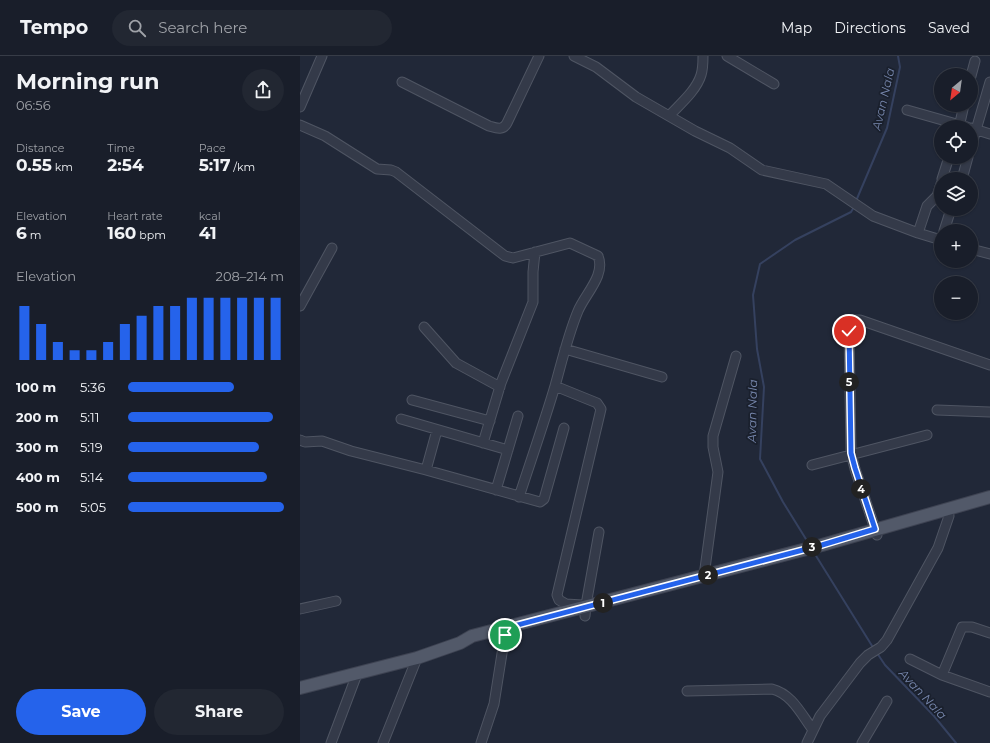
<!DOCTYPE html>
<meta charset="utf-8">
<style>
:root{--surface:#191e2a;--page:#222732;--text:#f1f3f6;--muted:#9fa2a8;--line:#373c47;--accent:#2563eb}
body{margin:0;font-family:Montserrat,sans-serif;background:var(--page);color:var(--text);height:100vh;display:flex;flex-direction:column;font-size:15px;white-space:nowrap}
*{box-sizing:border-box;margin:0}
p{font-size:13px;color:var(--muted)}
.icon{flex:none;width:22px;height:22px;fill:none;stroke:currentColor;stroke-width:2;stroke-linecap:round;stroke-linejoin:round}
.map{position:relative;flex:1;overflow:hidden}
.drawer{display:flex;flex-direction:column;background:var(--surface);width:300px}
.drawer>*{flex:none}
.needle{width:26px;rotate:209deg}
.tools{position:absolute;left:634px;top:12px;display:grid;gap:8px}
.tools a{display:grid;place-items:center;width:44px;height:44px;border-radius:50%;background:var(--surface);box-shadow:0 1px 3px #0004,0 0 0 1px var(--line);font-size:20px}
.pin{position:absolute;display:grid;place-items:center;width:34px;height:34px;color:#fff;margin:-17px;border:2px solid #fff;border-radius:50%;box-shadow:0 1px 4px #0007}
.km{position:absolute;width:20px;height:20px;margin:-10px;border-radius:50%;background:#222;color:#fff;font-size:11px;line-height:20px;text-align:center}
.round{display:grid;place-items:center;flex:none;width:42px;height:42px;border-radius:21px;background:var(--page)}
.head{display:flex;align-items:center;justify-content:space-between;height:68px;padding:0 16px}
h1{font-size:22px;font-weight:700;line-height:30px}
.figures{display:grid;grid-template-columns:repeat(3,1fr);gap:6px;height:68px;padding:4px 16px}
.figures div{display:grid;align-content:center}
.figures b{font-size:17px;font-weight:700}
.figures small{font-size:11px;font-weight:400}
.figures p{font-size:11px}
.chart{height:112px;padding:8px 16px}
.chart p{display:flex;justify-content:space-between}
.chart svg{width:100%;height:72px;margin-top:4px;stroke:var(--accent);stroke-width:6}
.button{display:flex;gap:8px;margin-top:auto;padding:8px 16px}
.button a{flex:1;height:46px;border-radius:24px;background:var(--accent);color:#fff;font-size:16px;font-weight:700;line-height:46px;text-align:center}
.button a+a{background:var(--page);color:var(--text)}
ul{padding:0 16px;list-style:none;font-size:13px}
li{display:grid;grid-template-columns:64px 48px 1fr;align-items:center;height:30px}
li i{height:10px;border-radius:5px;background:var(--accent)}
header{display:flex;align-items:center;gap:24px;box-sizing:border-box;height:56px;padding:0 20px;background:var(--surface);border-bottom:1px solid var(--line)}
header strong{font-size:19px}
nav{display:flex;gap:22px;margin-inline-start:auto;font-size:14px}
.search{width:280px;height:36px;background:var(--page);display:flex;align-items:center;gap:10px;box-sizing:border-box;padding:0 14px;border-radius:22px;color:var(--muted);font-size:15px}
main{display:flex;flex:1;min-height:0}
.map>svg:first-child{display:block}
</style>
<header>
<strong>Tempo</strong>
<div class="search"><svg class="icon" aria-label="search" viewBox="0 0 24 24"><circle cx="10" cy="10" r="6"/><path d="M15 15l6 6"/></svg>Search here</div>
<nav><a>Map</a><a>Directions</a><a>Saved</a></nav>
</header>
<main>
<section class="drawer">
<div class="head"><div><h1>Morning run</h1><p>06:56</p></div><a class="round"><svg class="icon" aria-label="share" viewBox="0 0 24 24"><path d="M12 15V3M7 8l5-5 5 5M5 13v7h14v-7"/></svg></a></div>
<div class="figures">
<div><p>Distance</p><b>0.55<small> km</small></b></div>
<div><p>Time</p><b>2:54</b></div>
<div><p>Pace</p><b>5:17<small> /km</small></b></div>
</div>
<div class="figures">
<div><p>Elevation</p><b>6<small> m</small></b></div>
<div><p>Heart rate</p><b>160<small> bpm</small></b></div>
<div><p>kcal</p><b>41</b></div>
</div>
<div class="chart"><p><span>Elevation</span>208–214 m</p>
<svg viewBox="0 0 160 44" preserveAspectRatio="none"><path d="M5 44V11M15 44V22M25 44V33M35 44V38M45 44V38M55 44V33M65 44V22M75 44V17M85 44V11M95 44V11M105 44V6M115 44V6M125 44V6M135 44V6M145 44V6M155 44V6"/></svg>
</div>
<ul>
<li><b>100 m</b>5:36<i style="width:68%"></i></li>
<li><b>200 m</b>5:11<i style="width:93%"></i></li>
<li><b>300 m</b>5:19<i style="width:84%"></i></li>
<li><b>400 m</b>5:14<i style="width:89%"></i></li>
<li><b>500 m</b>5:05<i style="width:100%"></i></li>
</ul>
<div class="button"><a>Save</a><a>Share</a></div>
</section>
<div class="map">
<svg width="690" height="687" viewBox="0 0 690 687">
<rect width="100%" height="100%" fill="#212838"/>
<g fill="none" stroke-linecap="round" stroke-linejoin="round">
<!-- stream -->
<path stroke="#35415f" stroke-width="2" d="M556,145l31,-73 13,-61 -2,-11
M509,488l-26,-42 -23,-43 4,-72 -7,-38 -4,-54 7,-31 35,-24 56,-28 3,-5
M513,495l61,98
M577,597l8,12 49,51 22,27"/>
<!-- minor casing -->
<g stroke="#4f5563" stroke-width="11">
<path id="minor" d="M274,0l22,11 40,30 59,34 35,17 32,22 64,14 47,32 45,17 23,7
M427,0l47,28
M671,20l4,-15
M102,26l87,44c7,2 14,5 18,-3l32,-67
M0,51l22,-51
M607,54l60,17
M369,60c11,-12 27,-25 32,-41 2,-6 2,-13 2,-19
M0,69l25,11 52,33 14,1 5,2 109,84 8,2 57,-15 28,13c8,19 -13,38 -20,55 -10,24 -16,50 -23,75 -11,37 -24,74 -36,111
M659,71l5,-22
M671,72l19,6
M671,91l19,-65
M642,123l7,-22
M662,123l6,-22
M644,175l7,-22
M618,177l9,-27 10,-10 4,-12
M671,193l19,5
M0,250l32,-58
M124,271l32,36 44,24
M265,293l97,28
M255,330l42,17 4,6 -44,186 2,5 7,4 16,1
M112,344l78,21
M637,354l53,2
M101,363l107,31
M0,384l5,2 17,-1 29,10 75,19 114,32 4,-3 20,-71
M183,387l18,-60 32,-81v-30l2,-20
M512,409l115,-30
M126,414l11,-40
M196,434l22,-74
M577,479l-22,-66 -4,-16 -2,-122 1,-6 4,-5h6l130,45
M404,520l14,-104 -5,-25v-11l23,-80
M0,553l36,-8
M285,560l1,-11 13,-73
M610,603l32,16 48,17
M642,619l20,-48h10l18,6
M387,635l85,-2c20,5 29,25 41,41
M31,687l26,-69
M83,687l34,-85
M181,687l13,-39 12,-76
M507,687l13,-27 40,-53 8,-8 13,-8 6,-7 51,-92 11,-32
M562,687l25,-42"/>
</g>
<!-- major casing -->
<g stroke="#3e4352" stroke-width="14">
<path id="major" d="M0,632l117,-30 43,-15 12,-7 350,-91 168,-48"/>
</g>
<!-- minor -->
<use href="#minor" stroke="#343a49" stroke-width="9"/>
<!-- major -->
<use href="#major" stroke="#525969" stroke-width="12"/>
</g>
<g fill="none" stroke-linecap="round" stroke-linejoin="round">
<!-- route casing -->
<g stroke="#fff" stroke-width="8">
<path id="route" d="M205,579l1,-7 316,-83 53,-16 -20,-61 -4,-15 -2,-122"/>
</g>
<!-- route -->
<use href="#route" stroke="#2563eb" stroke-width="5"/>
</g>
<g text-anchor="middle" dominant-baseline="central" stroke-width="3.5" stroke-linejoin="round" paint-order="stroke">
<!-- water labels -->
<g font-size="12" font-style="italic" fill="#7787ad" stroke="#1a202d">
<text transform="translate(583 43) rotate(-77)">Avan Nala</text>
<text transform="translate(452 355) rotate(-89)">Avan Nala</text>
<text transform="translate(623 638) rotate(47)">Avan Nala</text>
</g>
</g>
</svg>
<div class="tools">
<a><svg class="needle" viewBox="-14 -14 28 28"><path d="M0-13l5 13h-10z" fill="#e53935"/><path d="M0 13l5-13h-10z" fill="#9fa2a8"/></svg></a>
<a><svg class="icon" aria-label="locate" viewBox="0 0 24 24"><circle cx="12" cy="12" r="6"/><path d="M12 2v4M12 18v4M2 12h4M18 12h4"/></svg></a>
<a><svg class="icon" aria-label="layers" viewBox="0 0 24 24"><path d="M12 4l9 5-9 5-9-5zM3 14l9 5 9-5"/></svg></a>
<a>+</a>
<a>−</a>
</div>
<div class="pin" style="left:205px;top:579px;background:#1e9e55"><svg class="icon" aria-label="arrive" viewBox="0 0 24 24"><path d="M6 21V4h12l-3 4 3 4H6"/></svg></div>
<div class="pin" style="left:549px;top:275px;background:#d93025"><svg class="icon" aria-label="check" viewBox="0 0 24 24"><path d="M5 12l5 5 9-10"/></svg></div>
<b class="km" style="left:303px;top:547px">1</b>
<b class="km" style="left:408px;top:519px">2</b>
<b class="km" style="left:512px;top:491px">3</b>
<b class="km" style="left:561px;top:433px">4</b>
<b class="km" style="left:549px;top:326px">5</b>
</div>
</main>
